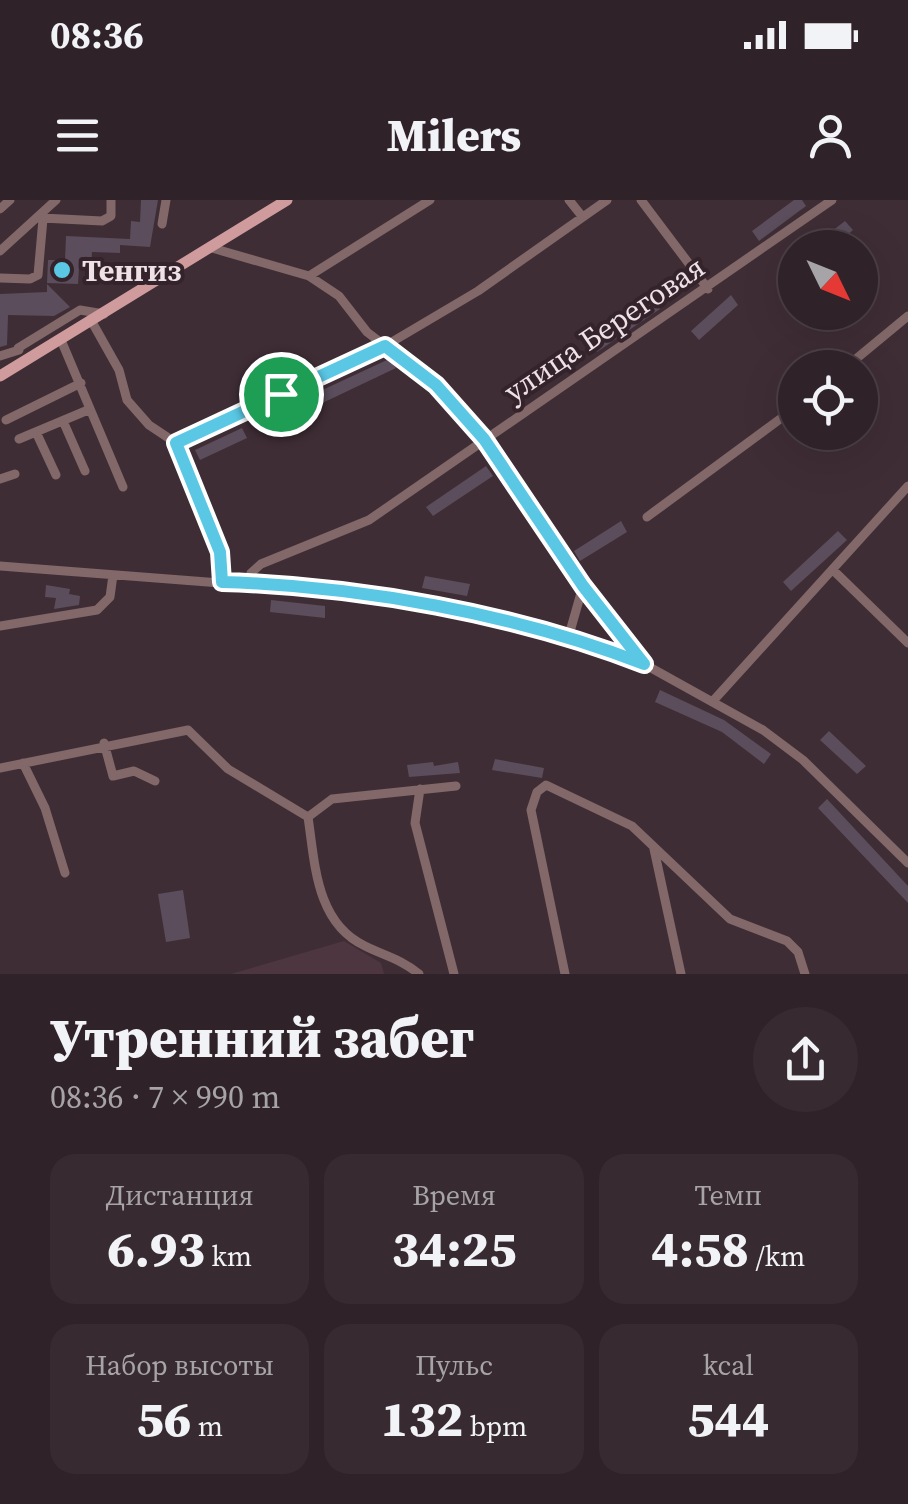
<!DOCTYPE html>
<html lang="ru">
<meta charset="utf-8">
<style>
:root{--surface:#2f2228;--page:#372a30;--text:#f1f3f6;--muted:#a7a4a8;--line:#4a3f45}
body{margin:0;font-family:"Source Serif 4",serif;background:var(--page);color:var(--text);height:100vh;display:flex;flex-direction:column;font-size:38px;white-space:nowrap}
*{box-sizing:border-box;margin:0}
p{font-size:32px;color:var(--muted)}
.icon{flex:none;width:55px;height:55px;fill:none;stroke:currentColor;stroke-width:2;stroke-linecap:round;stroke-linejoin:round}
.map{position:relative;height:774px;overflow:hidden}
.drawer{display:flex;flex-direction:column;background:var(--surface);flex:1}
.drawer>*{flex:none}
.needle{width:65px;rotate:133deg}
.tools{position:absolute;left:778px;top:30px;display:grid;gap:20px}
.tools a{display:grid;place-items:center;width:100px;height:100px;border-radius:50%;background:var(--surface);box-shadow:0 10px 40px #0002,0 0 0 2px var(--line);font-size:50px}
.pin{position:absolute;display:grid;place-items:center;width:85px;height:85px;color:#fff;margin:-42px;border:5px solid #fff;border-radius:50%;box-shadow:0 2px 10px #0007}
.round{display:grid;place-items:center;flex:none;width:105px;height:105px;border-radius:52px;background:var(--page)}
.head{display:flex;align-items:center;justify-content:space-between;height:170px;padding:0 50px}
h1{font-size:55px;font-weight:800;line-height:75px}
.metrics{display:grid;grid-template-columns:repeat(3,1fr);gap:15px;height:170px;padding:10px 50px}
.metrics div{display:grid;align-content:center;border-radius:25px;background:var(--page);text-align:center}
.metrics b{font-size:50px;font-weight:800}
.metrics small{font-size:28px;font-weight:400}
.metrics p{font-size:28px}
.status{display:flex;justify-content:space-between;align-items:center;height:70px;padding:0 50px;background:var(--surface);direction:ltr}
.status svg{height:28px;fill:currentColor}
header{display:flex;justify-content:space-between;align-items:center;height:130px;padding:0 50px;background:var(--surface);font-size:45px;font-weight:800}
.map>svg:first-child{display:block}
</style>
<div class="status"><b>08:36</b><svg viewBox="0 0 49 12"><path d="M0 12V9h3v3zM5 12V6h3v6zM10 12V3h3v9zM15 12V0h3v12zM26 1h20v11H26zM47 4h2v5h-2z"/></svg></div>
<header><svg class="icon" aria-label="menu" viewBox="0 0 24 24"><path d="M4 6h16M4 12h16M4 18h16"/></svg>Milers<svg class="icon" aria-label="person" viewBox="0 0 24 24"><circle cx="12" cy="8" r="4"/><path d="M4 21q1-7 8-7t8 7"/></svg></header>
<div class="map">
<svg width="908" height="774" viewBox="0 0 908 774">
<rect width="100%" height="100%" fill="#3f2d35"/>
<!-- built -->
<path fill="#4d3640" d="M344,741l37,22 3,11h-153z"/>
<!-- building -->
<path fill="#5b4d5c" d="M141,0h17l-8,47 -30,-2v8l-28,-1 -1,16h-12l-1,16 -31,-1 1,-23h17l1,-24 64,3 1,-18 9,1z
M794,0h8l4,6 -47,35 -7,-10z
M845,21l8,9 -9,8 -14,10h-20z
M47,84l23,23 -16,9 -46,-1 -1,30 -7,2v-53l47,-2z
M731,95l7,10 -39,35 -8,-9z
M653,100l7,9 -63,43 -7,-10z
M389,159l7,9 -103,49 -5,-11z
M242,228l5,10 -47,22 -5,-10z
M486,266l7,10 -60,40 -7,-9z
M621,321l6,11 -47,29 -6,-10z
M838,331l9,9 -56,51 -8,-9z
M425,376l45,8 -3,12 -45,-8z
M46,385l24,4 -1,5 11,2 -1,9 -25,4 2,-11 -11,-1z
M271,400l54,6v12l-55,-6z
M660,490l64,30 47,34 -7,10 -42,-32 -67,-30z
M829,531l37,35 -9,8 -37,-34z
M495,559l49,9 -2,10 -50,-8z
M433,562l1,4 24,-4 2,11 -51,4 -2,-12z
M827,599l81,87v17l-90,-95z
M183,690l7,48 -24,4 -8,-48z"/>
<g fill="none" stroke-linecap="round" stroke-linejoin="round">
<!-- minor -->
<path stroke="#826868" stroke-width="9" d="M569,0l12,15
M641,0l67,89
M0,9l10,-9
M42,18l60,3 9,-5v-16
M162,24l4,-24
M212,48l97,28 30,20 28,36 69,53 48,54 99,147 60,77
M0,51l56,-51
M309,76l121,-76
M0,78l30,1 8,-4 5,-56
M92,122l27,48 8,30 22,25 27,18 43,109 3,30
M61,140l62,147
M18,148l62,-38 24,4
M0,156l19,-6
M845,168l63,-52
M6,220l75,-37
M63,221l22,50
M36,232l20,43
M19,239l69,-29
M176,243l209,-97 93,-55 129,-91
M0,279l15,-5
M647,317l148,-109
M0,366l323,25 120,17 126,27 75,29 119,66 40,30 105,103
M833,370l75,73
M249,383l2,-10 10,-9 108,-44 463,-320
M0,426l97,-16 13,-13 3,-22
M569,435l14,-49
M713,501l195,-215
M104,543l9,33 21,-5 21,10
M23,563l22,45 20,65
M0,568l188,-38 40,39 80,48
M420,589l-5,34 39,151
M308,617c7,47 8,106 57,129 20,10 36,13 54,28
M308,617l24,-18 124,-13
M654,649l27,125
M565,774l-34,-164 6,-18 9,-7 86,41 98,93 57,22 11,11 7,22"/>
<!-- major -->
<path stroke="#d09b9c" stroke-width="11" d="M0,176l287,-176"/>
</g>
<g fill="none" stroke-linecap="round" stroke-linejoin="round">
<!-- route casing -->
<g stroke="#fff" stroke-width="20">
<path id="route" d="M385,146l51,39 48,54 99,147 61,78c-127,-50 -285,-78 -422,-82l-2,-30 -44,-109z"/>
</g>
<!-- route -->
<use href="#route" stroke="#5ac8e5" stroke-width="12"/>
</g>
<!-- markers -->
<circle fill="#5ac8e5" stroke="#35232b" stroke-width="4" cx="62" cy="70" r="10"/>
<g text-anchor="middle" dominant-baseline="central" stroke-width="8" stroke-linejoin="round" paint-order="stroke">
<!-- poi labels -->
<g font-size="30" font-weight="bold" fill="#eee2e7" stroke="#35232b" text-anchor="start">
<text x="82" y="70">Тенгиз</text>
</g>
<!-- street labels -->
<g font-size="30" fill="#eee2e7" stroke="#35232b">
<text transform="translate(604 129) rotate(-34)">улица Береговая</text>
</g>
</g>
</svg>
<div class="tools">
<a><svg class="needle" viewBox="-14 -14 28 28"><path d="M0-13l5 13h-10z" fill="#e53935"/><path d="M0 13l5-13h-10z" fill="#a7a4a8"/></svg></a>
<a><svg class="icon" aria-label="locate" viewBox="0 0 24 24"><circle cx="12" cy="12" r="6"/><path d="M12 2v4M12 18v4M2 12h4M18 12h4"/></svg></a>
</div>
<div class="pin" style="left:281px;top:194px;background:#1e9e55"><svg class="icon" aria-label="arrive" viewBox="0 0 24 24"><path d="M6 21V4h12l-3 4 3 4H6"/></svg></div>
</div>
<section class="drawer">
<div class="head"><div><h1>Утренний забег</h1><p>08:36 · 7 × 990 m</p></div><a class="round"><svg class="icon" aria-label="share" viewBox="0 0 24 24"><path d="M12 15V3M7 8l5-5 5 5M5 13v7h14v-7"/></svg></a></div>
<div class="metrics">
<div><p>Дистанция</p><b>6.93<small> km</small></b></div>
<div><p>Время</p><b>34:25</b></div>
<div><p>Темп</p><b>4:58<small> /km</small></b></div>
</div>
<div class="metrics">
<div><p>Набор высоты</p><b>56<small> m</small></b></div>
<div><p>Пульс</p><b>132<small> bpm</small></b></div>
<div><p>kcal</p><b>544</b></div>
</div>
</section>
